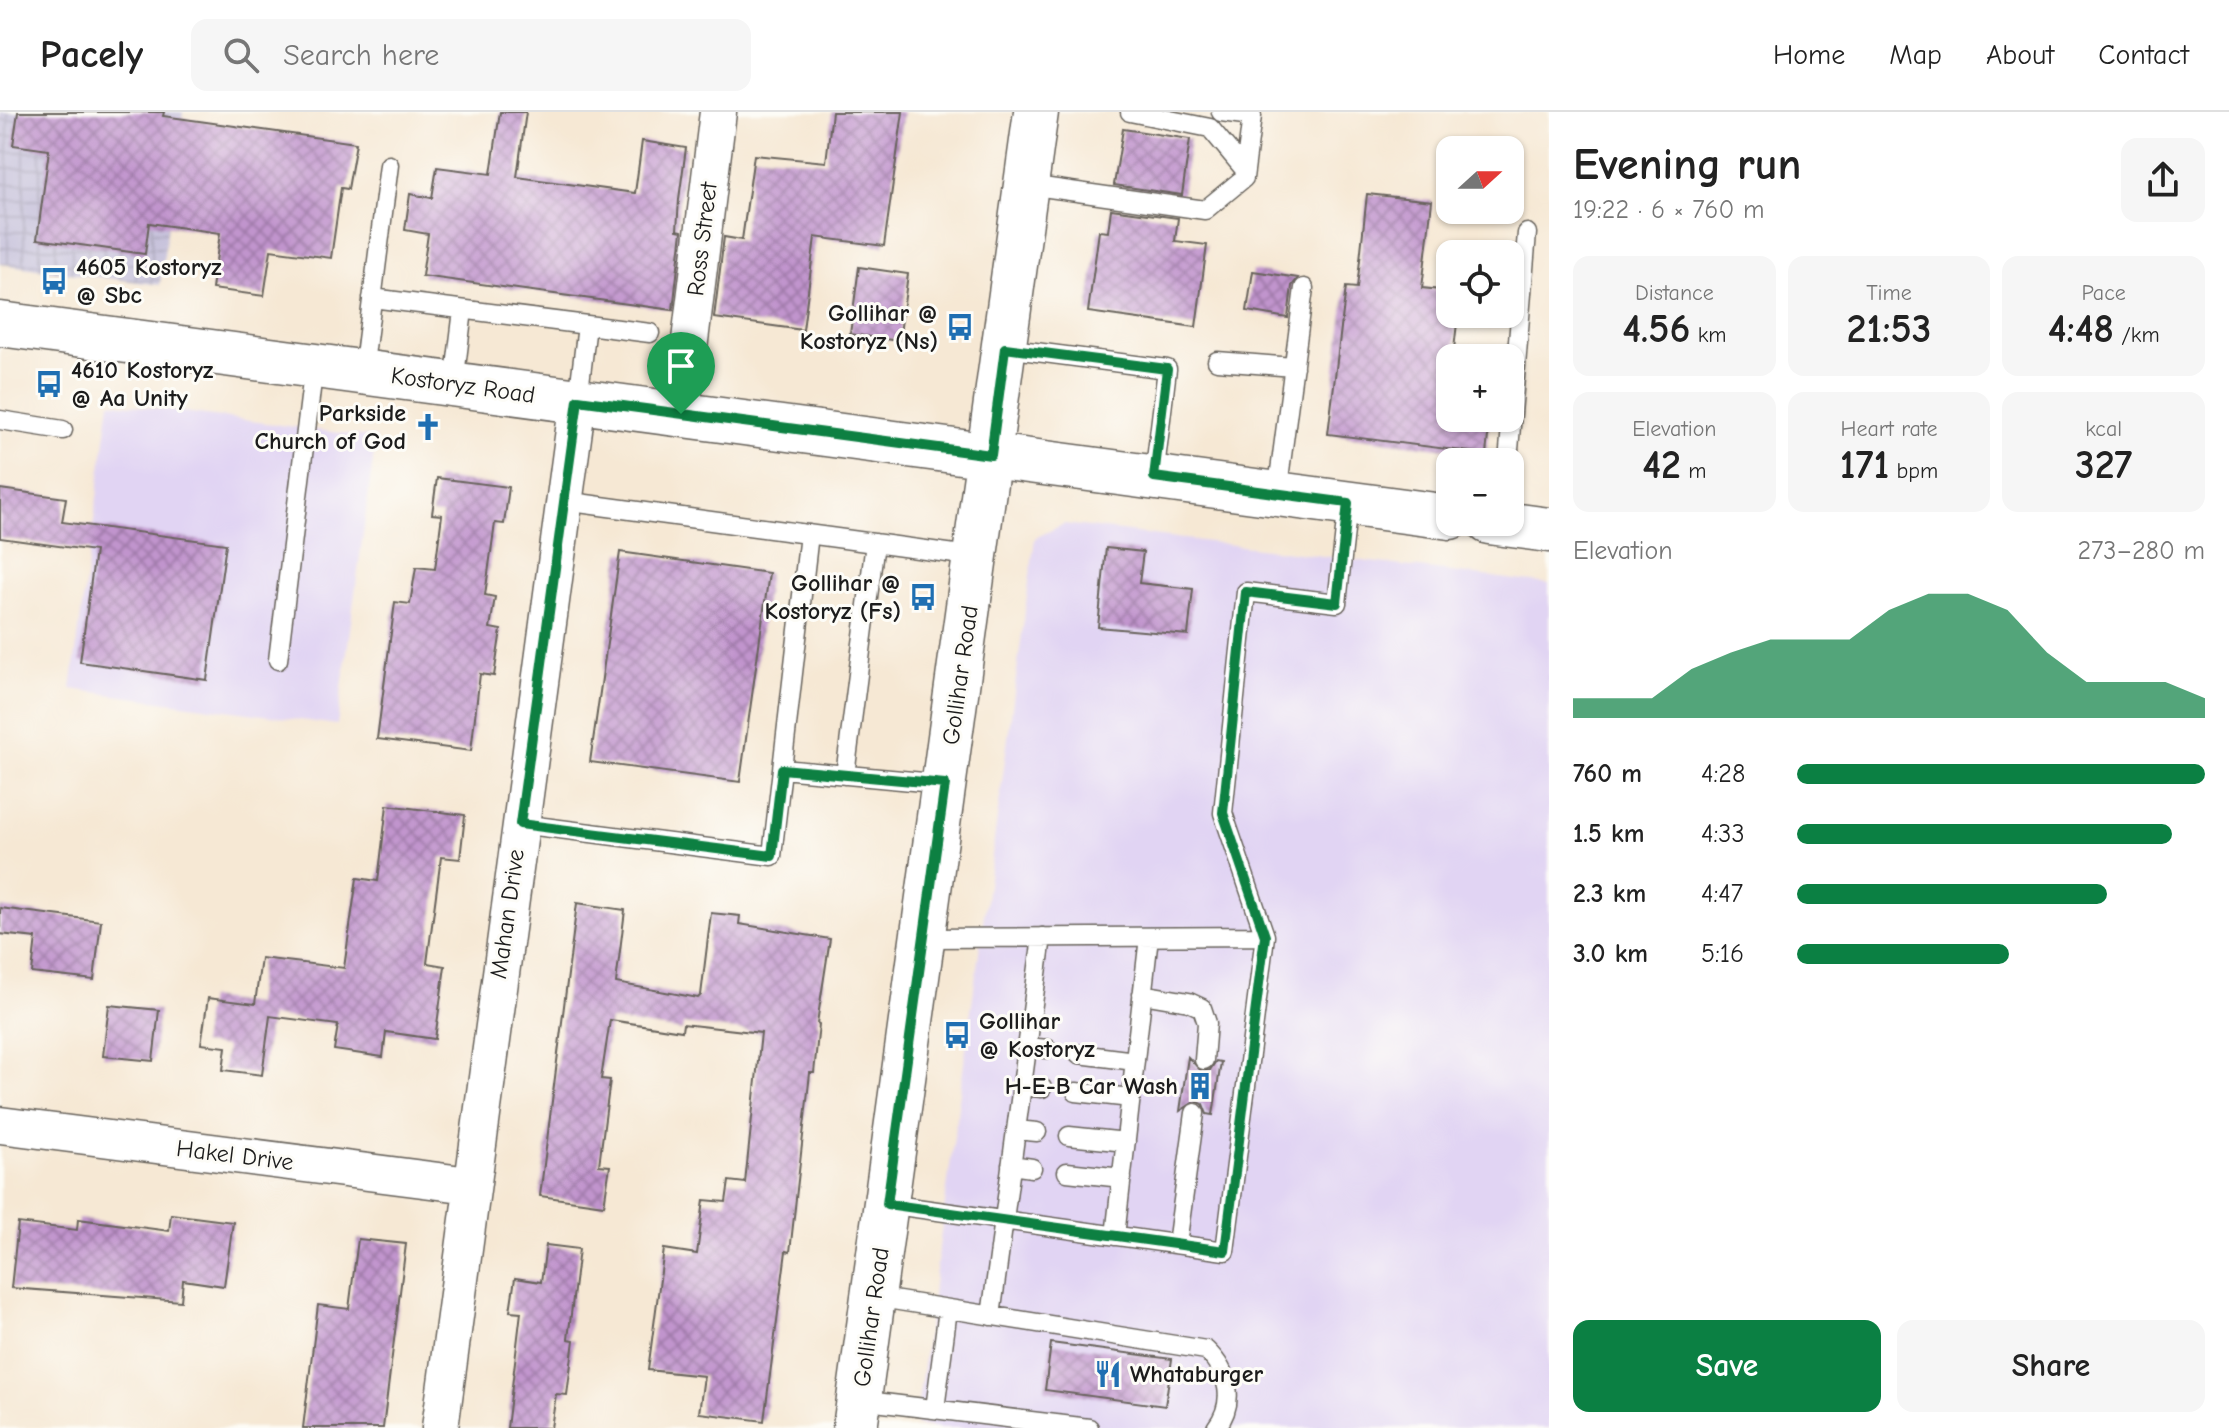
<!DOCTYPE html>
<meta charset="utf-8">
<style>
:root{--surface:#fff;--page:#f6f6f6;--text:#222;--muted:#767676;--line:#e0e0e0;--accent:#0b8043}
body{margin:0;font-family:"Comic Neue",sans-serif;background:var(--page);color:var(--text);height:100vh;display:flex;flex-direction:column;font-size:30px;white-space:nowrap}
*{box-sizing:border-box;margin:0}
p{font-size:26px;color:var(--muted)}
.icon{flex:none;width:44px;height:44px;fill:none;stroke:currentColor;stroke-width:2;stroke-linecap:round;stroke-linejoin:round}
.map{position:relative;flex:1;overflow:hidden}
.sheet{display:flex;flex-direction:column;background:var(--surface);width:680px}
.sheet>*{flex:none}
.needle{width:52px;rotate:69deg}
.controls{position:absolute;left:1436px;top:24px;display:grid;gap:16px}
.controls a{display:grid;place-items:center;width:88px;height:88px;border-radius:16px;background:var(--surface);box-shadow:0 2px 6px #0004;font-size:40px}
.pin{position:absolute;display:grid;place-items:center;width:68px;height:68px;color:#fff;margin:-82px -34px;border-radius:50% 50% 50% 0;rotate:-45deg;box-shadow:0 0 8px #0007}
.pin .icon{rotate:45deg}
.round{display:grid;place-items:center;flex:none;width:84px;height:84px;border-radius:16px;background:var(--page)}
.headline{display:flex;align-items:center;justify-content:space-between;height:136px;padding:0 24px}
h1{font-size:44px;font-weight:700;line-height:60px}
.figures{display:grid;grid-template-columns:repeat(3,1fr);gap:12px;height:136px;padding:8px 24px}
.figures div{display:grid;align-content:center;border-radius:16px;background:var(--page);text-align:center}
.figures b{font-size:40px;font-weight:700}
.figures small{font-size:22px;font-weight:400}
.figures p{font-size:22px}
.chart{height:224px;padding:16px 24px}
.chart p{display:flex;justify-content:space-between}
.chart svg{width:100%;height:144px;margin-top:8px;fill:var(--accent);opacity:.7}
.primary-button{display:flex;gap:16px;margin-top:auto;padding:16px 24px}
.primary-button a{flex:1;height:92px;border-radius:16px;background:var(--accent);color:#fff;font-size:32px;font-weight:700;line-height:92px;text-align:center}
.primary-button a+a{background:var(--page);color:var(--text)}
ul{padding:0 24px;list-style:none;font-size:26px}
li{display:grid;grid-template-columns:128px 96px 1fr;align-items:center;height:60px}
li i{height:20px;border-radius:10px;background:var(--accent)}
header{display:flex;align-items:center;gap:48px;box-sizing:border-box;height:112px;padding:0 40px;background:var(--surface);border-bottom:2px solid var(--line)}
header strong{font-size:38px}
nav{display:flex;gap:44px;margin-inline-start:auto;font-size:28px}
.search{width:560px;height:72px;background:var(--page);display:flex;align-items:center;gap:20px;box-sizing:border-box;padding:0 28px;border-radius:16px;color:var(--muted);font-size:30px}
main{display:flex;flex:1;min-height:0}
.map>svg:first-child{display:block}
</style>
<header>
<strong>Pacely</strong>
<div class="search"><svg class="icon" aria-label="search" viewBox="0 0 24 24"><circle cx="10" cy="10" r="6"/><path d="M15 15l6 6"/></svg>Search here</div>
<nav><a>Home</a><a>Map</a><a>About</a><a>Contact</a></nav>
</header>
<main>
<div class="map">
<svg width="1549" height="1316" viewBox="0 0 1549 1316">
<defs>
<pattern id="industrial-grid" width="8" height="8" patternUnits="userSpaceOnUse" patternTransform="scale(2)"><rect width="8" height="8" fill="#c5c0da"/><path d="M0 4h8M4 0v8" fill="none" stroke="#a9a4ba"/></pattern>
<pattern id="building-cross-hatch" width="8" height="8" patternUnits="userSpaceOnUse" patternTransform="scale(2)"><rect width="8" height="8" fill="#c194cd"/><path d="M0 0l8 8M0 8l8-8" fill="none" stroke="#9c78a6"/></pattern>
</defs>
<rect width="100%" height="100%" fill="#fdfcf7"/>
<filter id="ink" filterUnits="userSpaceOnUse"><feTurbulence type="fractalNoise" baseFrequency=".0125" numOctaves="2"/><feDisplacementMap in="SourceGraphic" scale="16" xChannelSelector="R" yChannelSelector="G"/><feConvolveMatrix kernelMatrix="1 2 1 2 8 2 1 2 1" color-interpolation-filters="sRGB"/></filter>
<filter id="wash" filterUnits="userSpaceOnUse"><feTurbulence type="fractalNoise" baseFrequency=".006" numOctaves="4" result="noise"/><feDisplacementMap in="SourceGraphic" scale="32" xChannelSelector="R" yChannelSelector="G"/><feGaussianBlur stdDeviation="1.8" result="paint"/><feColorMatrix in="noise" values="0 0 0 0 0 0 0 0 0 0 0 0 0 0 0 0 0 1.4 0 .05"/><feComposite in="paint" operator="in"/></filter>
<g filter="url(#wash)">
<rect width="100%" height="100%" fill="#f6e8d4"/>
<!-- built -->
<path fill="#e1d4f3" d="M110,290l266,36 -39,287 -266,-36z
M1064,412l485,60v844h-610l-24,-3 120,-887z"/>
<!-- industrial -->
<path fill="url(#industrial-grid)" d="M0,0h183l-23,173 -160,-21z"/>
<g id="blocks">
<!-- building -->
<path fill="url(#building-cross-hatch)" d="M18,0h146l-1,4 193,27 -8,46 -7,-1 -10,70 -60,-8 -7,46 -52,-7 8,-56 -71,-10 -4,31 -108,-15 12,-89 -36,-5z
M500,0h26l-9,65 118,16 7,-52 44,7 -7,51 -2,31 5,1 -9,79 -251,-34 6,-42 -23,-4 5,-36 22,4 5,-31 54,7z
M832,0h71l-19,134 -69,-9 -12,93 -89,-12 10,-81 18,3 12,-85 72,7z
M1123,17l67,10 -8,56 -68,-10z
M1367,82l65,7 -10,87 28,3v23h8l-5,44h-3v60h40l-4,36 -158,-20 18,-147 11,1z
M1111,97l67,9 -3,23 32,4 -11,82 -108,-15 11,-81 9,1z
M859,155l49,7 -9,67 -49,-7z
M1253,159l45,7 -6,8 -4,32 -41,-7z
M437,366l72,9 -5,37 -9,-1 -10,72 10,2 -5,31 11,2 -7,46 -14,-2 -9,77 -94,-12 18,-137 15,2 6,-37 19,2 7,-54 -10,-1z
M0,377l66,9 -4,24 164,22 -19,136 -127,-18 15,-111 -95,-13z
M1106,436l37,4 -4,31 54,6 -5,46 -90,-8z
M620,440l149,21 -29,209 -150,-20z
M387,693l78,10 -5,44 -19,-2 -14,106 18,3 -10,73 -49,-7 -3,25 -49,-7 4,-25 -68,-9 -8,59 -39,-5 3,-23 -25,-3 7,-46 47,6 6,-46 83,10 13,-90 21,3z
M577,791l48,7 -9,73 82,15 3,-3 10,-82 29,3 -1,8 91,15 -13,84 2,1 -5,49h-4l-20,179 -4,-1 -22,170 -65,-8 5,-37 -56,-6 16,-121 33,5 7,-54 22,2 3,-21 16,2 16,-150 -78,-9 -1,7 -72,-11 -9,59 9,1 -11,85 11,1 -6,39 -64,-9z
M0,796l101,13 -7,59 -62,-7 4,-35 -36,-4z
M109,893l50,5 -6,51 -50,-5z
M1188,945l14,15 8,-2 6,-9 5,1 -8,53 -6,-1 -4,-10 -7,-3 -16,10z
M171,1102l62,8 -9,64 -41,-6 -2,21 -170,-13 7,-65 59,7 1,-11 91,12z
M358,1127l48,5 -23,184h-80l15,-123 31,4z
M546,1133l33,4 -11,90 6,1 -7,55 -11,-1 -5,34h-44l14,-116 -11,-1 5,-33 26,4z
M1051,1231l121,16 -7,47 -120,-16z"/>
</g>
</g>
<g filter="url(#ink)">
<use href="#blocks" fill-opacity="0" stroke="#68635c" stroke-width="2"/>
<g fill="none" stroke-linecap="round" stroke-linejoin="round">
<!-- lane casing -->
<g stroke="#68635c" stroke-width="21">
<path id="lane" d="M1130,0l80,16 35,42
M1028,73l177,25 39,-32 8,-62 -31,-4
M372,186l215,27 -9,75
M587,213l63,8
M1005,236l162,21 -13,108
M1217,249l77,6
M363,260l26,-207
M454,272l9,-74
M0,308l63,10
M1508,350l19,-229
M1277,382l27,-206
M564,389l413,56
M278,548l36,-295
M782,657l163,15
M845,663l30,-232
M520,712l252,32 37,-322
M924,826l341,-2
M1142,882l47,8 13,6 5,15 -3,37
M1027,935l21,2
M1079,942l56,7
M1022,974l20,2
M1076,980l55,6
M1016,1018l21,2
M1069,1024l57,6
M1011,1053l21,3
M1067,1060l55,6
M887,1092l338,47 40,-315 -42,-123 23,-221 91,11 11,-100
M1115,1124l34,-299
M1177,1132l18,-131
M874,1185l332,53c23,22 30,52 10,78
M991,1204l51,-379
M859,1288l230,28
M935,1297l13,-100"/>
</g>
<!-- street casing -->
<g stroke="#68635c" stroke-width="39">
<path id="street" d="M681,302l37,-302
M0,1013l470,60
M440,1316l138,-1028"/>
</g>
<!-- secondary casing -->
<g stroke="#68635c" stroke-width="47">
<path id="secondary" d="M0,212l1450,193
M1489,410l60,8
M855,1316l181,-1316"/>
</g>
<!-- lane -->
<use href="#lane" stroke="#fff" stroke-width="18"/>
<!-- street -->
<use href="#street" stroke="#fff" stroke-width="36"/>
<!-- secondary -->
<use href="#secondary" stroke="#fff" stroke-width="44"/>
</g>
</g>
<g fill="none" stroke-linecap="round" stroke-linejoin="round" filter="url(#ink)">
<!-- route casing -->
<g stroke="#fff" stroke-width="16">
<path id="route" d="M1005,236l162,21 -13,108 194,26 -11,100 -91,-11 -23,221 42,123 -40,315 -338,-47 58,-420 -163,-15 -10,87 -252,-32 58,-424 413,55z"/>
</g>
<!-- route -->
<use href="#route" stroke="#0b8043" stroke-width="10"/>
</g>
<!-- icons -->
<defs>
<g id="bus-bare" transform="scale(2.16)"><path d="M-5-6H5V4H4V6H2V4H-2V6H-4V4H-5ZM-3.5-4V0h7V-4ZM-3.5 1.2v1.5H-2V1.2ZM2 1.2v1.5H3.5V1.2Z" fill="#1f6fb2" stroke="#fdfcf7" stroke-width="2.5" paint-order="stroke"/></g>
<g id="church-bare" transform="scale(2.16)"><path d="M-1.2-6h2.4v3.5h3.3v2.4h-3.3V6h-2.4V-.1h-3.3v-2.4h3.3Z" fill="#1f6fb2" stroke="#fdfcf7" stroke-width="2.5" paint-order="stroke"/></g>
<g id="building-bare" transform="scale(2.16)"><path d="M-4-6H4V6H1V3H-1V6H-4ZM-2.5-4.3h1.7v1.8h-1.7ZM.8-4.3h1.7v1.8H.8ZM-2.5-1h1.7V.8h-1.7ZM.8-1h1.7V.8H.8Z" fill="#1f6fb2" stroke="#fdfcf7" stroke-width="2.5" paint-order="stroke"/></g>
<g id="restaurant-bare" transform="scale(2.16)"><path d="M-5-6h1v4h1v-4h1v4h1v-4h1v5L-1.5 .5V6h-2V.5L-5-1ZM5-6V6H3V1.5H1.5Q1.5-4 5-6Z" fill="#1f6fb2" stroke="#fdfcf7" stroke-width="2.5" paint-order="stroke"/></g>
</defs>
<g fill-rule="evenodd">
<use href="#bus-bare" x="54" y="169"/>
<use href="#bus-bare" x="960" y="215"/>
<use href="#bus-bare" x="49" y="272"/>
<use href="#church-bare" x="428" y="315"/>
<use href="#bus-bare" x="923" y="485"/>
<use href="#bus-bare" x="957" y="923"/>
<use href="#building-bare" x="1200" y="974"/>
<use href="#restaurant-bare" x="1108" y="1262"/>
</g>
<g text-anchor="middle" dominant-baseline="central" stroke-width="6" stroke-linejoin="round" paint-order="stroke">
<!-- street labels -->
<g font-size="24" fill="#1c1c1c" stroke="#fdfcf7">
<text transform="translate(702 127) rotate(-83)">Ross Street</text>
<text transform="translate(463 273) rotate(8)">Kostoryz Road</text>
<text transform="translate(960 563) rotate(-82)">Gollihar Road</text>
<text transform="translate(507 802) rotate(-82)">Mahan Drive</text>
<text transform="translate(235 1043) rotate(7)">Hakel Drive</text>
<text transform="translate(871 1205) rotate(-82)">Gollihar Road</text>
</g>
<!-- poi labels -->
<g font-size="24" font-weight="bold" fill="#1c1c1c" stroke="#fdfcf7" text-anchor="start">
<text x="76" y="155">4605 Kostoryz<tspan x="76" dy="28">@ Sbc</tspan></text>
<text x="938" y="201" text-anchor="end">Gollihar @<tspan x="938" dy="28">Kostoryz (Ns)</tspan></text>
<text x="71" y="258">4610 Kostoryz<tspan x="71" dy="28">@ Aa Unity</tspan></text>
<text x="406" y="301" text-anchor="end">Parkside<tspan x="406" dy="28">Church of God</tspan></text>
<text x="901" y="471" text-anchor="end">Gollihar @<tspan x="901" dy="28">Kostoryz (Fs)</tspan></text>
<text x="979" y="909">Gollihar<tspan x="979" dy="28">@ Kostoryz</tspan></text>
<text x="1178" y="974" text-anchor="end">H-E-B Car Wash</text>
<text x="1130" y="1262">Whataburger</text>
</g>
</g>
</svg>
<div class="controls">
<a><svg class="needle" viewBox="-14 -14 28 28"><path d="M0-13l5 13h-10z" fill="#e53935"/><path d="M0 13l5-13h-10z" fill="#767676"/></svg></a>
<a><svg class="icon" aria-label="locate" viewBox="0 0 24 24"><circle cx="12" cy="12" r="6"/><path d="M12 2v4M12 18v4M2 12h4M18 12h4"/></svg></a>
<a>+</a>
<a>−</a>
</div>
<div class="pin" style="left:681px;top:302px;background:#1e9e55"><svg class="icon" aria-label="arrive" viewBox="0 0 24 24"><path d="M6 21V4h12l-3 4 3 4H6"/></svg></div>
</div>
<section class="sheet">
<div class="headline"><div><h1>Evening run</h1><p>19:22 · 6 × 760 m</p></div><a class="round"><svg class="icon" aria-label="share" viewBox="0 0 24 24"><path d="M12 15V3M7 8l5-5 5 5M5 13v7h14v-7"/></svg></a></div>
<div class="figures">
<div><p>Distance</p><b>4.56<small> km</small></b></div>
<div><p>Time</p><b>21:53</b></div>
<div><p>Pace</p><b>4:48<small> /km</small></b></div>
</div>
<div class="figures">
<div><p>Elevation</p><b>42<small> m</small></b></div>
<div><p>Heart rate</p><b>171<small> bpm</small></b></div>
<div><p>kcal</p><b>327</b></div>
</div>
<div class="chart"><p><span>Elevation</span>273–280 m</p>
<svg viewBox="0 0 160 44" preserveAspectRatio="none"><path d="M0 44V38L10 38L20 38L30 29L40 24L50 20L60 20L70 20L80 11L90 6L100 6L110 11L120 24L130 33L140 33L150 33L160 38V44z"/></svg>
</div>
<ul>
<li><b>760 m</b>4:28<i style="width:100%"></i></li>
<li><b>1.5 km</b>4:33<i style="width:92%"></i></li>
<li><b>2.3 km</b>4:47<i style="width:76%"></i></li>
<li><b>3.0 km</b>5:16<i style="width:52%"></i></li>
</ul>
<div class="primary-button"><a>Save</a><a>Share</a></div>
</section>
</main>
